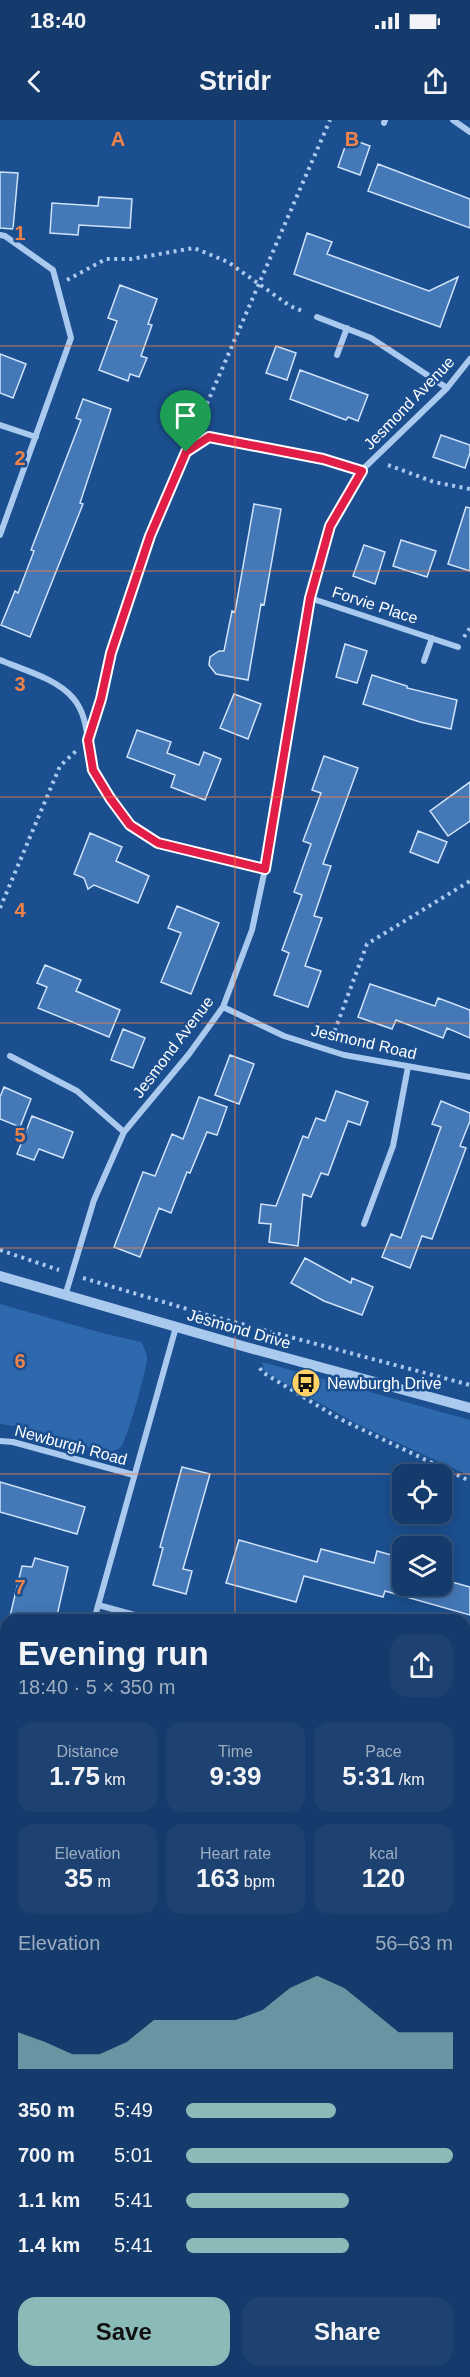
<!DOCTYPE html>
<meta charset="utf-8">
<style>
:root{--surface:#143b6b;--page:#1d4271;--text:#f1f3f6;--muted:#9dadc1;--line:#33557e;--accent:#8bbbb9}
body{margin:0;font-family:Helvetica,sans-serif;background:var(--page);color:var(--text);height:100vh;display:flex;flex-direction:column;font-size:22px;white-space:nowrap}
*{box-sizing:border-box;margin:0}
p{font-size:20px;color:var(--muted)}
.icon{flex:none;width:33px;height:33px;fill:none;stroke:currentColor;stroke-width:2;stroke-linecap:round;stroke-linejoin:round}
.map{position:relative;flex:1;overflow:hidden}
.side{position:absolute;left:0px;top:1494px;width:471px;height:764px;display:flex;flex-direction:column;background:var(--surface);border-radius:18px 18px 0 0;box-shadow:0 3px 15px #0003,0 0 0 2px var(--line)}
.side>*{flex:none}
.controls{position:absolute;left:392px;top:1344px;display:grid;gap:12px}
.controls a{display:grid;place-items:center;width:60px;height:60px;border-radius:12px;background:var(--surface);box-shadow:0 3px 15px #0003,0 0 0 2px var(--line);font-size:30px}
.pin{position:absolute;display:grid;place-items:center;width:51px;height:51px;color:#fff;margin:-62px -26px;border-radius:50% 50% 50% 0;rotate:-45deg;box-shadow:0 0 6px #0007}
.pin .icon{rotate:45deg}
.round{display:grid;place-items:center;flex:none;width:63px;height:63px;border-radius:18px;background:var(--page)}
.head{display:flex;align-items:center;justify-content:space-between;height:102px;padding:0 18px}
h1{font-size:33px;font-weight:700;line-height:45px}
.metrics{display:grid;grid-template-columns:repeat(3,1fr);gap:9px;height:102px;padding:6px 18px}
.metrics div{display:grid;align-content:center;border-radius:15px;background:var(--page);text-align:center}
.metrics b{font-size:26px;font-weight:700}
.metrics small{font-size:16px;font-weight:400}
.metrics p{font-size:16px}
.chart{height:168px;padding:12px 18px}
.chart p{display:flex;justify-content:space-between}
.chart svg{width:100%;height:108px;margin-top:6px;fill:var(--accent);opacity:.7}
.primary-button{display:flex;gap:12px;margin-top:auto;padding:12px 18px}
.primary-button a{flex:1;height:69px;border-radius:18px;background:var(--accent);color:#111;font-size:24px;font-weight:700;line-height:69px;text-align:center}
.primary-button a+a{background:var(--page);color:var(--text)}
ul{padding:0 18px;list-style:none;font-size:20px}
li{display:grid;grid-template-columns:96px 72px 1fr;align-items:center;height:45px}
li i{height:15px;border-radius:8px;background:var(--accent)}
.status{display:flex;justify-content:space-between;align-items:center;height:42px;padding:0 30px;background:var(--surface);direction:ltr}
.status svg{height:16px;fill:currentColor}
header{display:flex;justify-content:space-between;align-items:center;height:78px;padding:0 18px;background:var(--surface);font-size:27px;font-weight:700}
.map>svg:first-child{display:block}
</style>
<div class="status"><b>18:40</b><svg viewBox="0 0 49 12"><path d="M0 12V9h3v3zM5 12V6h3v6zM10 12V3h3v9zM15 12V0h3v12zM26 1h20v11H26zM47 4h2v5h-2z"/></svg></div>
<header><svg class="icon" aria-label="back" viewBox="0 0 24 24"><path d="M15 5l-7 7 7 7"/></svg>Stridr<svg class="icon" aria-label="share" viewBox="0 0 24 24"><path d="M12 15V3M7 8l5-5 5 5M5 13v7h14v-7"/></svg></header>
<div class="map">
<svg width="470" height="2257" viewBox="0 0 470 2257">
<rect width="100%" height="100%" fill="#1b4f8f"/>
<!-- green -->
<path fill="#2e69ad" d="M0,1184l102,29 39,9c3,5 6,11 6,17 -1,12 -20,83 -27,89 -5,4 -11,3 -18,3l-87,-25 -15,-2z
M262,1242l208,58v56l-115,-53 -90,-51z"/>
<!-- building -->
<path fill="#4478b7" stroke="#cfe3fa" stroke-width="1.5" d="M348,18l22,8 -10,29 -22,-8z
M378,44l92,35v29l-102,-37z
M0,52l18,1 -5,56 -13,-1z
M99,77l33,2 -2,29 -51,-3 -1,10 -28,-2 2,-30 46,3z
M307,113l25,9 -5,12 102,37 29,-14 -18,50 -146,-53z
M120,165l37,14 -9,25 4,1 -11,31 6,2 -8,19 -9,-3 -2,7 -29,-11 18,-49 -9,-3z
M276,226l20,7 -9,27 -21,-7z
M0,234l26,10 -13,34 -13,-5z
M300,250l68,25 -10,26 -10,-4 -2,3 -56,-21z
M83,279l28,10 -31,94 3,1 -53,133 -29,-12 14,-34 3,2 16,-42 -3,-1 50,-130 -5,-2z
M441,315l29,10v8l-5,15 -32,-11z
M254,384l27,5 -17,96 -3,-1 -13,76 -32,-6 -7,-9 1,-8 9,-6h5l8,-40 3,1z
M466,387l4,1v63l-22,-7z
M401,420l35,11 -9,26 -34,-11z
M364,425l21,7 -10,32 -22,-8z
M345,524l22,7 -10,32 -21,-6z
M372,555l35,11v2l50,12 -6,29 -31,-7 -57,-18z
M234,574l27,10 -13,35 -28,-11z
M137,610l34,12 -4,11 32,12 5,-13 17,7 -16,41 -34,-13 4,-12 -48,-18z
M324,636l34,12 -35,96 8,2 -17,50 8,2 -17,48 16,5 -13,36 -34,-12 15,-42 -7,-3 20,-55 -8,-3 17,-48 -8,-3 18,-48 -9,-3z
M470,662v39l-22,15 -18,-25z
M418,711l29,11 -9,21 -28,-11z
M90,713l32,14 -6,14 33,15 -11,27 -44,-18 -6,4 -4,-11 -10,-4z
M177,786l42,17 -28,71 -30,-12 20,-49 -13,-5z
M45,845l36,15 -5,11 44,19 -11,27 -71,-29 9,-21 -10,-4z
M370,864l65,22 3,-8 32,12v28l-23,-10 -4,10 -47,-18 -4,9 -34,-12z
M123,909l22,9 -12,30 -22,-8z
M230,935l24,9 -15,40 -24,-9z
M4,967l27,12 -11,28 -20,-8v-22z
M336,971l32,11 -8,23 -12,-4 -20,54 -7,-2 -10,24 -8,-3 -5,52 -29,-4 2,-18 -12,-1 2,-19 15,2 27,-70 5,2 8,-20 9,3z
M199,977l28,10 -10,28 -10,-3 -17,41 -3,-1 -16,41 -12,-5 -19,49 -26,-10 29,-75 12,4 17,-42 11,5z
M441,981l29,12v8l-10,25 6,2 -34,91 -10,-3 -12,32 -28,-11 9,-23 10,4 40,-111 -9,-3z
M32,996l41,16 -10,26 -24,-9 -5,11 -17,-6z
M305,1138l46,25 1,-5 21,9 -11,28 -38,-14 -33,-18z
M182,1347l28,7 -27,95 9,2 -6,23 -33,-9 10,-37 -3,-1z
M0,1362l85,25 -8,27 -77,-22z
M239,1420l78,22 4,-13 53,14 3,-12 18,5 -3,8 10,3v19h39v-7l29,8v28l-85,-24 -2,6 -79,-21 -8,26 -70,-19z
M35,1438l33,9 -12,53h-47l13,-54 10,1z"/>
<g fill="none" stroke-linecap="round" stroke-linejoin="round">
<!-- path -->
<path stroke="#a9c9ee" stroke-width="4" stroke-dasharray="3 4.5" stroke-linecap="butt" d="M67,160l39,-21h25l63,-11 34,14 62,44 15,6
M186,332l144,-332
M388,345l46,17 36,7
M464,517l6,-9
M96,594l15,-61 39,-117 36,-84 23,-15 114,22 26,8
M0,788l60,-142 16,-15
M332,918l35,-94 103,-63
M0,1130l59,20
M83,1158l121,36 266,71
M260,1248l2,4 76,46 132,63
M465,1727h5
M465,1806l5,2"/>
<!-- minor -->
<path stroke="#a9c9ee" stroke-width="6" d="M453,0l17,12
M384,3l1,-3
M0,115l5,1 48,34 18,68 -71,197
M317,197l54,21 76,50
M337,235l10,-27
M0,305l36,12
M310,478l148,49
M0,540c23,10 56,18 73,38 16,18 14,47 20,70 4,15 26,46 38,57 28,26 96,35 134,44
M424,541l8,-23
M223,887l61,29 60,19 126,22
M10,936l67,35 47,41
M364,1104l29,-78 15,-79
M65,1176l29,-96 30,-68 65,-78 34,-47 29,-77 13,-61 45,-271 20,-72 31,-55 86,-83 23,-29
M0,1321l13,1 121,33
M98,1485l55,15
M94,1500l82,-293
M465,1531l5,2
M465,1762l5,1
M0,1782l6,-27
M0,1917l6,1
M465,1992l5,1
M0,2020l6,22
M465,2249l5,2
M293,2257l1,-5"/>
<!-- tertiary -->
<path stroke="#a9c9ee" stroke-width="10" d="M0,1156l246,71 224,61"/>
</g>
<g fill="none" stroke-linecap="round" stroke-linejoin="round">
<!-- route casing -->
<g stroke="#fff" stroke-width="12">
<path id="route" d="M209,317l114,22 39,12 -32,55 -20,72 -45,271 -107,-26 -28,-18 -20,-27 -17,-28 -5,-30 13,-41 10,-46 39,-117 36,-84z"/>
</g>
<!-- route -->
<use href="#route" stroke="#e11d48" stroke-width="8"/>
</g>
<!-- grid -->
<path fill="none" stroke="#ee8249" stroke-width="1.5" stroke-opacity="0.55" d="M235,0v1500M0,226h470M0,451h470M0,677h470M0,903h470M0,1128h470M0,1354h470M0,1580h6M465,1580h5M0,1806h6M465,1806h5M0,2031h6M465,2031h5M235,2252v5"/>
<!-- icons -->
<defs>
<g id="bus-disc" transform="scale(1.5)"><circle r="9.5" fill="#ffd166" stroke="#1b4f8f"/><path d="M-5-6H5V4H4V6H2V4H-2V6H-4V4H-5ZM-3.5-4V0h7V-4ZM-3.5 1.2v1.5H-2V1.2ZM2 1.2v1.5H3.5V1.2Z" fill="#111"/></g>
</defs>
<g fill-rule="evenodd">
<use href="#bus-disc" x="306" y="1263"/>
</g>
<g text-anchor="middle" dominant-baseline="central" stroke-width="5" stroke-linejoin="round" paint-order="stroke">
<!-- street labels -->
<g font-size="16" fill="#fff" stroke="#1b4f8f">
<text transform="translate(409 283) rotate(-46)">Jesmond Avenue</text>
<text transform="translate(375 485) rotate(18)">Forvie Place</text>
<text transform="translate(364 922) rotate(13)">Jesmond Road</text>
<text transform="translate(173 927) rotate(-53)">Jesmond Avenue</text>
<text transform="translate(239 1209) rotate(16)">Jesmond Drive</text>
<text transform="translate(71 1325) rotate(15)">Newburgh Road</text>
</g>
<!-- poi labels -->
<g font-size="16" fill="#fff" stroke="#1b4f8f" text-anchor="start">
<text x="327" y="1263">Newburgh Drive</text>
</g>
</g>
<g font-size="20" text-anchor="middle" font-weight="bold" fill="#ee8249" stroke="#1b4f8f" stroke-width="5" stroke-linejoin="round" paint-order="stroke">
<text x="118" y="26">A</text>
<text x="352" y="26">B</text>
<text x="20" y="120">1</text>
<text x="20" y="345">2</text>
<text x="20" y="571">3</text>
<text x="20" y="797">4</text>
<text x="20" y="1022">5</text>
<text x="20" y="1248">6</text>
<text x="20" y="1474">7</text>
</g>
</svg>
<div class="controls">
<a><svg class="icon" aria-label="locate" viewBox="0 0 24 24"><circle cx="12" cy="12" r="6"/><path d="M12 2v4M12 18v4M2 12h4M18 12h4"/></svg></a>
<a><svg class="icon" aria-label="layers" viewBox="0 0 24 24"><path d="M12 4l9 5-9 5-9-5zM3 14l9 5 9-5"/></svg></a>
</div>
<div class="pin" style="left:186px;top:332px;background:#1e9e55"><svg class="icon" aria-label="arrive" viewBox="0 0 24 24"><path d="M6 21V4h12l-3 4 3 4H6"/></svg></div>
<section class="side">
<div class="head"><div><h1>Evening run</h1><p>18:40 · 5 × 350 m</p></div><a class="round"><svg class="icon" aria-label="share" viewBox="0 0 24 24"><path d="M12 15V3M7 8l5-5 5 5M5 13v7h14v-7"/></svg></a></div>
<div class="metrics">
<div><p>Distance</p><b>1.75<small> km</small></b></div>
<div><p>Time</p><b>9:39</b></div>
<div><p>Pace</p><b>5:31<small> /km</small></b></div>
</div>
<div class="metrics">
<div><p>Elevation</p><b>35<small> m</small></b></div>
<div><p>Heart rate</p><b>163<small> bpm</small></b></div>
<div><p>kcal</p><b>120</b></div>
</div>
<div class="chart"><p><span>Elevation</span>56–63 m</p>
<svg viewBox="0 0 160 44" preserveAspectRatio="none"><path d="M0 44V29L10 33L20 38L30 38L40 33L50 24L60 24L70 24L80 24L90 20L100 11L110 6L120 11L130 20L140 29L150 29L160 29V44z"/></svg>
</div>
<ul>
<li><b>350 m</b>5:49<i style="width:56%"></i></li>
<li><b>700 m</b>5:01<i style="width:100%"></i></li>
<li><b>1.1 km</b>5:41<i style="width:61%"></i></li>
<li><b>1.4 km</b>5:41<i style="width:61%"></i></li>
</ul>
<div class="primary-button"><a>Save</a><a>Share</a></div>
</section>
</div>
